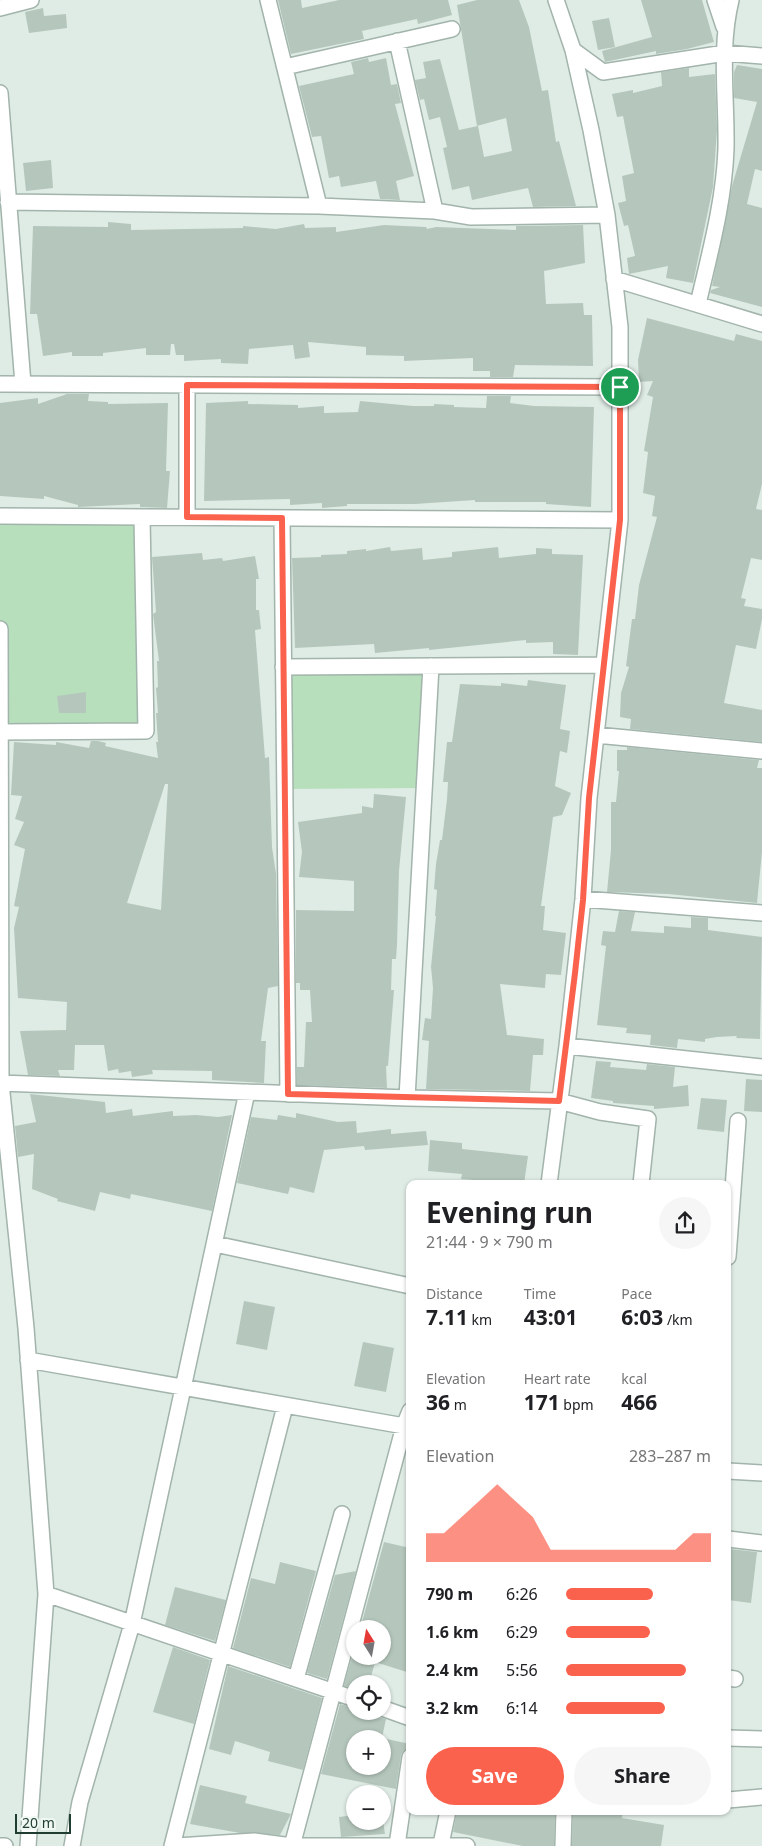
<!DOCTYPE html>
<meta charset="utf-8">
<style>
:root{--surface:#fff;--page:#f6f6f6;--text:#202124;--muted:#757577;--accent:#fb624e}
body{margin:0;font-family:"Noto Sans",sans-serif;background:var(--page);color:var(--text);height:100vh;display:flex;flex-direction:column;font-size:19px;white-space:nowrap}
*{box-sizing:border-box;margin:0}
p{font-size:16px;color:var(--muted)}
.icon{flex:none;width:28px;height:28px;fill:none;stroke:currentColor;stroke-width:2;stroke-linecap:round;stroke-linejoin:round}
.map{position:relative;flex:1;overflow:hidden}
.drawer{position:absolute;left:406px;top:1180px;width:325px;height:635px;display:flex;flex-direction:column;background:var(--surface);border-radius:10px;box-shadow:0 1px 4px #0004}
.drawer>*{flex:none}
.needle{width:32px;rotate:349deg}
.buttons{position:absolute;left:346px;top:1620px;display:grid;gap:10px}
.buttons a{display:grid;place-items:center;width:45px;height:45px;border-radius:50%;background:var(--surface);box-shadow:0 1px 4px #0004;font-size:25px}
.scale{position:absolute;left:15px;bottom:12px;width:56px;box-sizing:border-box;padding-left:5px;border:2px solid #1f3d31;border-top:0;font-size:14px;line-height:18px;white-space:nowrap;color:#1f3d31;-webkit-text-stroke:4px #f0f8f3;paint-order:stroke}
.pin{position:absolute;display:grid;place-items:center;width:42px;height:42px;color:#fff;margin:-21px;border:2px solid #fff;border-radius:50%;box-shadow:0 1px 5px #0007}
.round{display:grid;place-items:center;flex:none;width:52px;height:52px;border-radius:26px;background:var(--page)}
.headline{display:flex;align-items:center;justify-content:space-between;height:85px;padding:0 20px}
h1{font-size:28px;font-weight:700;line-height:38px}
.figures{display:grid;grid-template-columns:repeat(3,1fr);gap:8px;height:85px;padding:5px 20px}
.figures div{display:grid;align-content:center}
.figures b{font-size:21px;font-weight:700}
.figures small{font-size:14px;font-weight:400}
.figures p{font-size:14px}
.chart{height:140px;padding:10px 20px}
.chart p{display:flex;justify-content:space-between}
.chart svg{width:100%;height:90px;margin-top:5px;fill:var(--accent);opacity:.7}
.button{display:flex;gap:10px;margin-top:auto;padding:10px 20px}
.button a{flex:1;height:58px;border-radius:30px;background:var(--accent);color:#fff;font-size:20px;font-weight:700;line-height:58px;text-align:center}
.button a+a{background:var(--page);color:var(--text)}
ul{padding:0 20px;list-style:none;font-size:16px}
li{display:grid;grid-template-columns:80px 60px 1fr;align-items:center;height:38px}
li i{height:12px;border-radius:6px;background:var(--accent)}
.map>svg:first-child{display:block}
</style>
<div class="map">
<svg width="762" height="1846" viewBox="0 0 762 1846">
<rect width="100%" height="100%" fill="#dfece5"/>
<!-- green -->
<path fill="#b7dfbc" d="M0,516l142,1 4,214 -146,1z
M431,666l-7,122 -139,1 -2,-122z"/>
<!-- building -->
<path fill="#b5c7bd" fill-rule="evenodd" d="M278,0h23l1,8 37,-8h109l4,15 -34,9 -1,-5 -55,12 2,8 -73,15z
M477,0h42l10,27 13,64 6,-1 8,52 3,-1 17,65 -43,1 -5,-19 -56,12 -3,-14 -17,4 -9,-42 4,-1 -7,-30 -11,3 -5,-21 -4,1 -5,-20 11,-2 -3,-16 17,-3 19,71 19,-4 6,31 28,-6 -6,-33 -29,8 -20,-121z
M641,0h61l12,42 -27,7 -31,5v-3l-51,11 -3,-11 50,-14z
M43,8l1,8 22,-2 1,14 -38,5 -4,-21z
M609,18l6,29 -17,3 -6,-29z
M368,58l1,4 17,-4 5,27 6,-1 4,19 -6,1 19,72 -18,5 4,19 -20,-1 -4,-18 -35,6 -2,-11 -10,2 -8,-42 -9,1 -13,-51 55,-12 -3,-12z
M737,65l25,4v102l-7,-2 -8,35 15,4v99l-52,-14 1,-3 9,-3 -8,-1 20,-100 25,-84 -23,-4v-26z
M689,68v9l26,-3 2,56 -4,57 -20,96 -27,-5 2,-12 -39,8 -2,-16 8,-2 -7,-31 -4,1 -6,-23 8,-2 -4,-25 12,-3 -11,-57 -6,1 -5,-23 21,-4v3l29,-7 -1,-14z
M51,160l2,28 -27,3 -3,-28z
M108,222l23,2v6l112,-2v-2l33,3 28,-5 1,4 31,-1v5l48,-7 42,2 1,2 9,-2 80,3v-4l67,-1 2,38 -41,8 2,33 37,-1 1,12h8l1,51 -78,-1 -2,12h-23v-6h-17v-13l-69,3v-5l-38,-1v-8l-58,-5 2,15 -15,2 -2,-14 -44,4 -1,15 -27,-1v-4l-37,2v-6h-8l-2,-11h-3l-1,11h-24v-7l-43,5v3h-31v-4l-29,4 -6,-42h-7l3,-88 75,1z
M647,318l87,23 2,-7 26,7v143l-6,25 6,1v50l-11,-2 -10,40 5,1 -2,7 18,3v10l-6,30 -20,-4 -12,58 38,7v32l-132,-13 1,-10 -11,-2 1,-24 8,-26 -3,-1 6,-47h3l4,-34 18,-68 -5,-1 3,-20 -12,-3 5,-41 -4,-1 9,-54 -6,-2 6,-14 -14,1 -1,-22z
M67,394h22l-1,7 20,1v2l60,-1 -2,68h4l-3,37 -27,-1v-3l-62,3v-2l-34,-9v3l-44,-3v-93l38,-5v6z
M487,396h24l-1,7 24,3 60,1 -3,100 -45,-3v-2h-71v-2l-60,4h-68v2l-25,2v-5l-32,2v-6l-86,2 2,-98 42,-2v3l50,1v3l26,-2v7l34,-1 2,-11 53,5h21v-2l20,1v2l32,1z
M390,547l1,4 31,-3 1,12 29,-3v-5l46,-5 1,11 37,-4v-6l16,1v5l31,1 -5,100 -25,-1v-12l-27,1v-3l-97,10v-2l-54,5 -1,-9 -79,4 -3,-90 29,-1v-2l26,-1v-3l19,-2v2z
M202,553l1,7 19,-2 1,3 32,-5 4,23h-3v31h3l2,19 -6,1 10,128 4,-1 3,90 4,27 2,112 -10,2 -7,53h5l-2,42 -52,-3v-9l-60,-1 1,4 -21,3 -1,-6 -12,2 -1,-4 -10,2 -4,-26h-29l-1,25h-16l2,6 -32,-1 -8,-44 46,-1 1,-28 -49,-4 -4,-70 5,-21 -5,-1 11,-57 -11,-4 10,-23 -9,-3 7,-23 -11,-1 3,-53 42,3v-3l33,6 2,-7h7l8,2 -1,3 53,12 -2,-16h2l-2,-29h2l-2,-25 2,-1 -1,-26h2l-6,-47 3,-2 -4,-55zM165,784h3l-7,126 -34,-7z
M528,680l38,5 -6,44 10,2 -3,22 -7,-2 -5,35 16,7 -9,22 -9,2 -12,89h4l-2,24 23,3 -5,42 -15,-1 -1,14 -45,-4 7,51 37,4 -1,16h-10l-3,36 -104,-2 3,-48 -7,-1 3,-22 6,1 2,-31 -2,-21 5,-51h-1l2,-26 -3,-1 2,-25 4,-24h2l5,-41 1,-17h-5l4,-40h5l8,-58 41,2v-3l26,3z
M86,692v21h-27l-2,-17z
M627,747l132,13 -2,8h5v84l-5,51 -89,-9 -61,-2 4,-42v-48h5l3,-31h-2v-21h10z
M374,794l32,3 -7,74 -2,74 -1,14h-4l-1,31h3l-6,76h-2l1,22 -90,-3v-18h7l2,-45h6l-2,-32h-10v-7h-4v-73l58,1v-30l-55,-4 3,-25 -4,-30 64,-9v-7l11,2z
M619,911l16,1 -4,19 33,2v-7l27,2v-11l17,1v12l54,7 -2,102 -24,-1 1,-2 -20,1 -12,2v3l-27,-3 -1,9 -27,-3 1,-10 -25,-2 1,-5 -30,-3 9,-79 -5,-1 2,-14 12,1z
M596,1061l15,1 -1,5 36,3 1,-6 28,3 -2,20 15,-2 1,21 -35,3v-3l-41,-3v-2l-22,-3z
M746,1079l16,1v32l-18,-1z
M30,1094l75,8 1,11 26,-4 1,7 40,-5v5l23,-1 22,2 14,-2 -20,96 -81,-17 -1,5 -30,-7 -5,19 -38,-10 1,-2 -26,-10 2,-35 -16,3 -3,-31 21,-4z
M701,1098l26,2 -3,32 -27,-3z
M296,1113l42,9 18,-1 1,12 34,-4v5l35,-3 2,14 -63,5 -1,-4 -40,4 -10,43 -24,-6 -2,7 -51,-11 14,-66 26,3 1,-5 18,3z
M430,1140l32,3v6l66,7 -4,28 -63,-5 1,-5 -34,-3z
M244,1301l31,6 -8,43 -31,-6z
M363,1342l31,6 -8,44 -32,-6z
M384,1542l26,6v125l-35,-11 -6,22h-14v5l-11,-3 11,-40v10h27v-27h-22z
M730,1549l27,3 -6,51 -23,-3v-48l2,1z
M280,1562l36,9 -26,96 -57,-19 18,-70 24,6z
M356,1571l-29,108 -20,-6 28,-98z
M175,1587l51,13 -11,41 -50,-16z
M173,1647l37,13 -16,64 -41,-12z
M228,1666l94,32 -19,72 -35,-9 2,-9 -35,-11 -4,14 -22,-6z
M340,1704l15,4v3h18l5,6 8,2 -4,19 28,6v4l-7,3 -2,4 -5,34 -75,-15zM355,1739h27v27h-27z
M200,1785l47,11 -2,7 46,11 -11,21 -40,-2 -50,-9z
M457,1811h98l-1,35h-31l-70,-14z
M573,1811h50l-1,7 42,7 -3,21h-89z
M382,1813l3,21 -44,3 -2,-20 16,-2v6h27z"/>
<g fill="none" stroke-linecap="round" stroke-linejoin="round">
<!-- minor casing -->
<g stroke="#a2b4ab" stroke-width="18">
<path id="minor" d="M268,0l51,206
M715,0l9,27
M0,8l31,-8
M397,41l38,170
M573,50l30,22 122,-19 37,3
M285,67l167,-38
M0,93l23,291
M8,202l311,4 116,5 36,6 136,-2
M614,279l148,45
M698,304c12,-52 26,-102 28,-155 1,-50 -7,-100 5,-149
M0,384l620,3
M0,516l620,4
M187,517v-132
M282,518l6,576
M0,629l1,454 25,245 20,266 -18,252
M283,667l321,-2
M0,732l146,-1 -4,-214
M596,735l166,16
M583,899l179,14
M567,1046l195,21
M0,1083l407,15 152,3 41,11 48,7 -7,65
M407,1098l24,-432
M549,1184l18,-138 16,-147 6,-101 31,-278v-193l-13,-112 -16,-85 -18,-80 -17,-50
M215,1244l195,42
M728,1257l10,-136
M28,1360l382,67
M728,1471l34,2
M728,1539l34,4
M46,1594l309,105
M728,1678l7,1
M296,1679l46,-165
M382,1708l28,10
M728,1738l34,1
M728,1800l34,-3
M441,1844l7,-33
M397,1845l13,-88
M0,1846h5
M72,1846l8,-44 52,-178 115,-532
M172,1846l113,-440
M177,1846l77,-5 38,5h175
M292,1846l112,-420 6,-15
M563,1846l1,-35"/>
</g>
<!-- minor -->
<use href="#minor" stroke="#fff" stroke-width="15"/>
</g>
<g fill="none" stroke-linecap="round" stroke-linejoin="round">
<!-- route casing -->
<g stroke="#fff" stroke-width="10">
<path id="route" d="M187,385l433,2v133l-31,278 -6,102 -8,73 -16,128 -271,-7 -6,-576 -95,-1z"/>
</g>
<!-- route -->
<use href="#route" stroke="#fb624e" stroke-width="6"/>
</g>
</svg>
<div class="buttons">
<a><svg class="needle" viewBox="-14 -14 28 28"><path d="M0-13l5 13h-10z" fill="#e53935"/><path d="M0 13l5-13h-10z" fill="#757577"/></svg></a>
<a><svg class="icon" aria-label="locate" viewBox="0 0 24 24"><circle cx="12" cy="12" r="6"/><path d="M12 2v4M12 18v4M2 12h4M18 12h4"/></svg></a>
<a>+</a>
<a>−</a>
</div>
<div class="scale">20 m</div>
<div class="pin" style="left:620px;top:387px;background:#1e9e55"><svg class="icon" aria-label="arrive" viewBox="0 0 24 24"><path d="M6 21V4h12l-3 4 3 4H6"/></svg></div>
<section class="drawer">
<div class="headline"><div><h1>Evening run</h1><p>21:44 · 9 × 790 m</p></div><a class="round"><svg class="icon" aria-label="share" viewBox="0 0 24 24"><path d="M12 15V3M7 8l5-5 5 5M5 13v7h14v-7"/></svg></a></div>
<div class="figures">
<div><p>Distance</p><b>7.11<small> km</small></b></div>
<div><p>Time</p><b>43:01</b></div>
<div><p>Pace</p><b>6:03<small> /km</small></b></div>
</div>
<div class="figures">
<div><p>Elevation</p><b>36<small> m</small></b></div>
<div><p>Heart rate</p><b>171<small> bpm</small></b></div>
<div><p>kcal</p><b>466</b></div>
</div>
<div class="chart"><p><span>Elevation</span>283–287 m</p>
<svg viewBox="0 0 160 44" preserveAspectRatio="none"><path d="M0 44V30L10 30L20 22L30 14L40 6L50 14L60 22L70 38L80 38L90 38L100 38L110 38L120 38L130 38L140 38L150 30L160 30V44z"/></svg>
</div>
<ul>
<li><b>790 m</b>6:26<i style="width:60%"></i></li>
<li><b>1.6 km</b>6:29<i style="width:58%"></i></li>
<li><b>2.4 km</b>5:56<i style="width:83%"></i></li>
<li><b>3.2 km</b>6:14<i style="width:68%"></i></li>
</ul>
<div class="button"><a>Save</a><a>Share</a></div>
</section>
</div>
